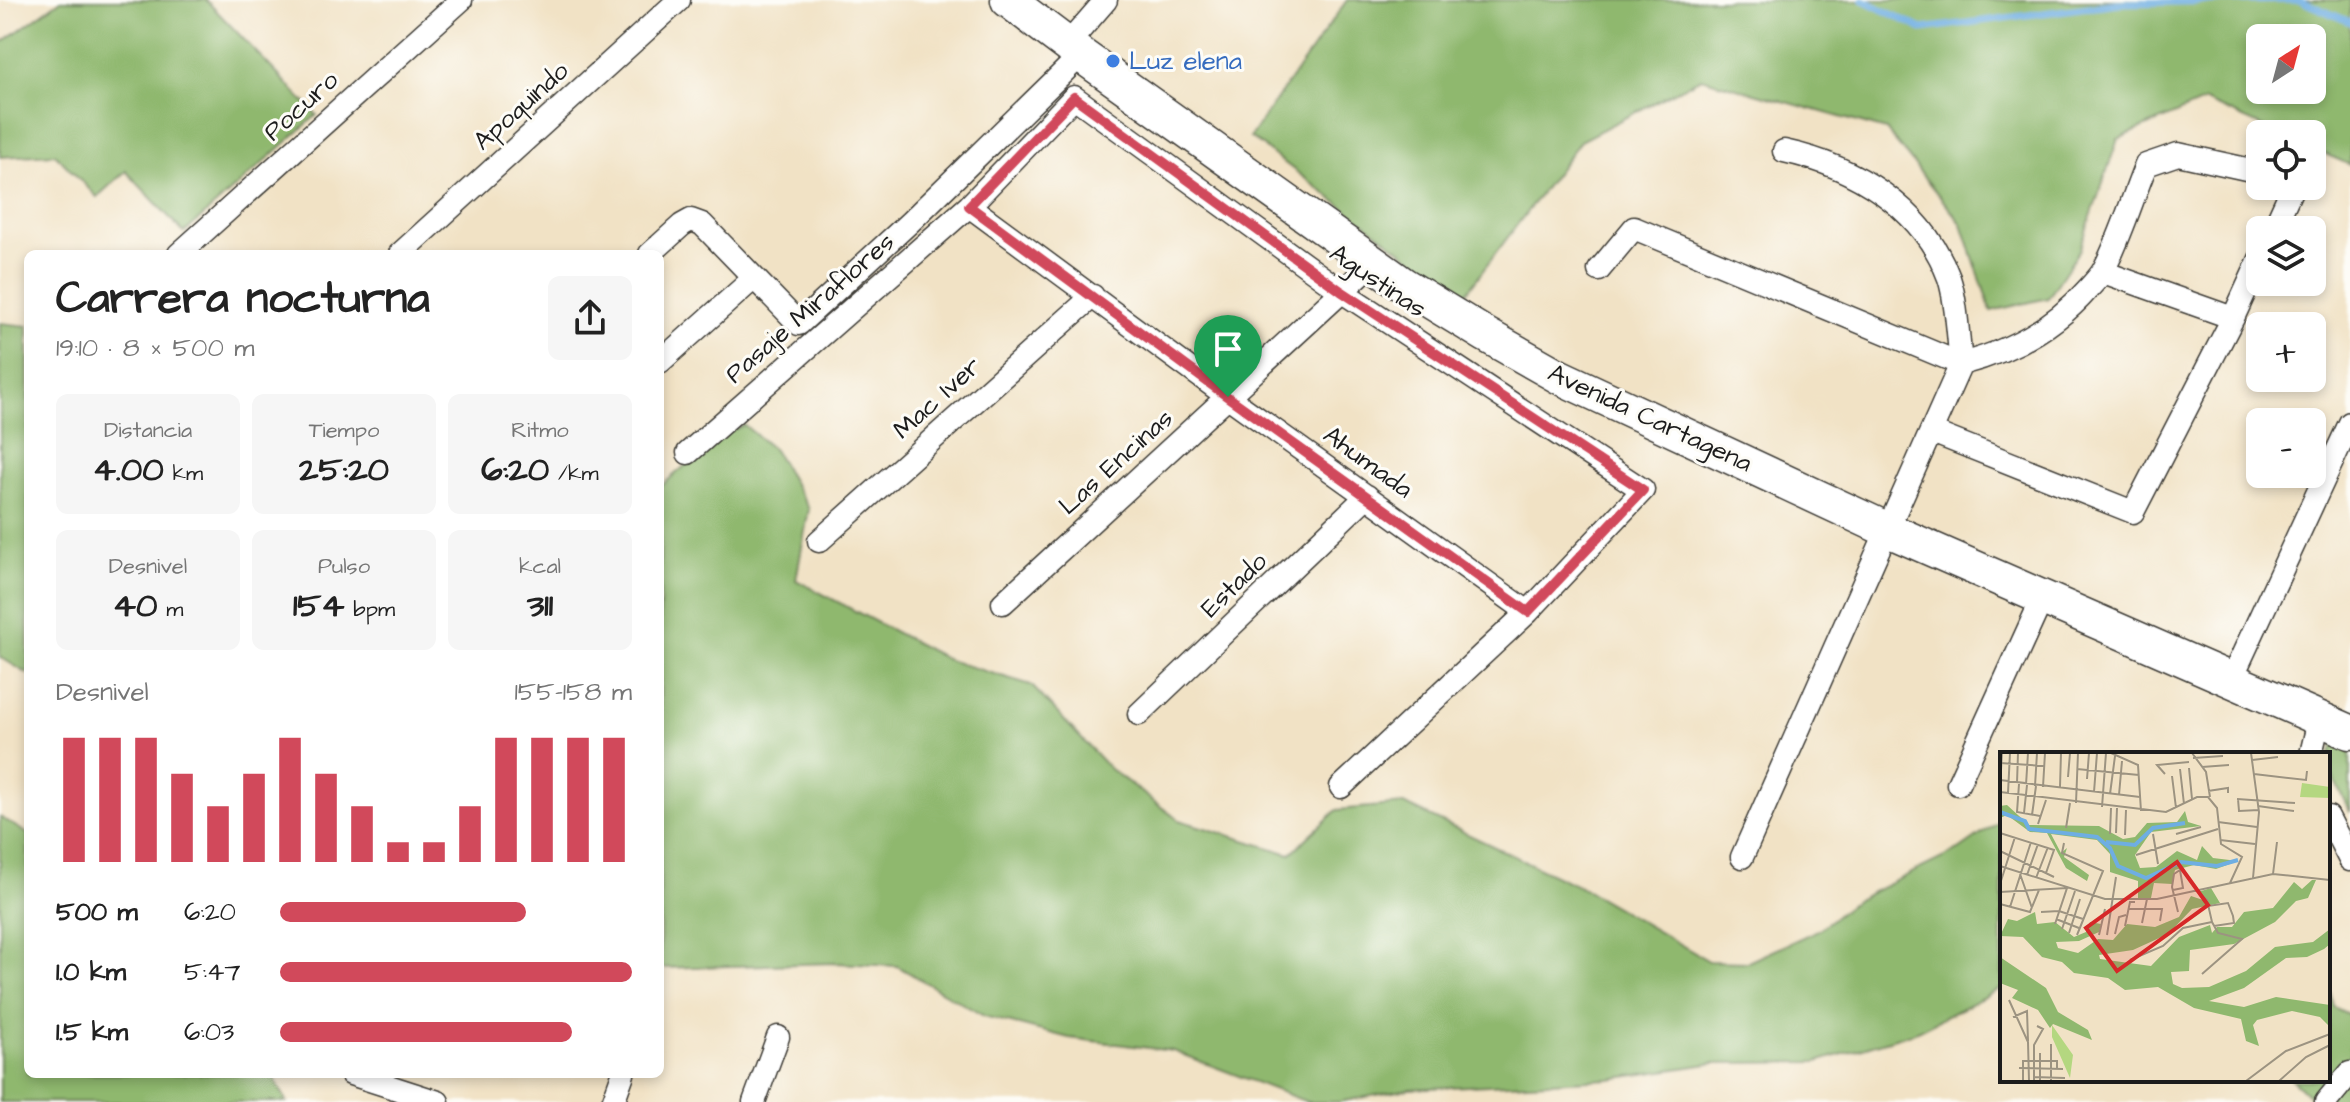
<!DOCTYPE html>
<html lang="es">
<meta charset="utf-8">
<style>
:root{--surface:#fff;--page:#f6f6f6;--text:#222;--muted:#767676;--accent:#d1495b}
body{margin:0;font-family:"Architects Daughter",sans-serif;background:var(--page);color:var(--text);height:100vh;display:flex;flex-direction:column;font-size:30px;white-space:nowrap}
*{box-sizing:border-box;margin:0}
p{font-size:26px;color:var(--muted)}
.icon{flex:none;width:44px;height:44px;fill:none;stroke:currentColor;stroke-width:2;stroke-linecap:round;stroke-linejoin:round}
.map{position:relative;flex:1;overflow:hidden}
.side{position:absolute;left:24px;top:250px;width:640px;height:828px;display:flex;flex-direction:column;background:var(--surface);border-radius:12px;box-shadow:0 4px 12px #0003}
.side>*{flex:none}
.needle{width:52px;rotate:36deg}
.controls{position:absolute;left:2246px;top:24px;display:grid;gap:16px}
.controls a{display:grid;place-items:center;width:80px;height:80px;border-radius:12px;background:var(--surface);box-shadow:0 4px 12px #0003;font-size:40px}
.pin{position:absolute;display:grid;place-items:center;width:68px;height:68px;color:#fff;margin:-82px -34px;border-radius:50% 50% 50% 0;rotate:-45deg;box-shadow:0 0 8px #0007}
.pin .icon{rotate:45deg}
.round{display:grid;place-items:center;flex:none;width:84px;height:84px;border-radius:12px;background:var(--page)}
.overview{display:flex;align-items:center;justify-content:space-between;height:136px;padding:0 32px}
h1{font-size:44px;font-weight:800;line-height:60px}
.metrics{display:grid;grid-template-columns:repeat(3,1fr);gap:12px;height:136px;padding:8px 32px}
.metrics div{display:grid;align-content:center;border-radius:12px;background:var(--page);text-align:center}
.metrics b{font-size:34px;font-weight:800}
.metrics small{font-size:22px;font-weight:400}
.metrics p{font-size:22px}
.chart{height:224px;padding:16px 32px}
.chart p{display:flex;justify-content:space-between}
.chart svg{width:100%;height:144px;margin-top:8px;stroke:var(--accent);stroke-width:6}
ul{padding:0 32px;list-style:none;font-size:26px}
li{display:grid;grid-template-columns:128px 96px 1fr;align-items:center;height:60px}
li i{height:20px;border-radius:10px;background:var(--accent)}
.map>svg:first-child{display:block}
</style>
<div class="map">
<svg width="2350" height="1102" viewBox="0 0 2350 1102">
<rect width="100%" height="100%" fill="#fdfcf7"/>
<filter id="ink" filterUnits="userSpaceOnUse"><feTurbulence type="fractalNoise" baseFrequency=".0125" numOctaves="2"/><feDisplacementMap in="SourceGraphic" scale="16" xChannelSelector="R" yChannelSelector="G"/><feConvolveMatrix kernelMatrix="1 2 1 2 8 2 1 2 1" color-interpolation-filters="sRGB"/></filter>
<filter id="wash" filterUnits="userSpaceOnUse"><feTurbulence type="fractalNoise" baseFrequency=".006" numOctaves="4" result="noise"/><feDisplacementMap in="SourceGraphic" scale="32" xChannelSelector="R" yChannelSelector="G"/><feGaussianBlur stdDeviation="1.8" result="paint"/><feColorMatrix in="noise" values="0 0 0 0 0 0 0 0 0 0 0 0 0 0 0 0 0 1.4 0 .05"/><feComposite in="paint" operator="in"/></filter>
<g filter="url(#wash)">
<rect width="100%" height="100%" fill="#f1e2c5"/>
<!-- forest -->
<path fill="#8fb86e" stroke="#566a45" stroke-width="2" fill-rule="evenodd" d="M61,0h145l111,115 -133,118 -58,-62 -29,26 -42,-43 -55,3v-113z
M1347,0h1003v165l-38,-17v-14h-33l-74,-33 -87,38 -39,112 -31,47 -57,13 -29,-87 -76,-94 -185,-52 -121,63 -117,156 -213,-160zM2312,38v52h-52v-52z
M0,323l28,3v348l-28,-17z
M744,425l30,25 35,59 -13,71 152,80 83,25 79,84 69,51 111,34 47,-44 67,-6 182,86 123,71 39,1 70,-32 40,-31 101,-49 43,-30v168l-87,44 -98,30 -102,1 -105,16 -201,10 -70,13h-32l-134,-51 -104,-13 -85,-22 -87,-50 -61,-3 -176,5v-481l60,-51z
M2335,742l15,7v63l-22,-45v-8z
M0,817l28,17v240h244l15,28h-287z
M2328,984l6,23 16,8v87h-34l-24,-22h36z"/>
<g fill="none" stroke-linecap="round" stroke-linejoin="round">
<!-- stream -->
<path stroke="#6eaee2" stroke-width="7" d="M1863,0l59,29 197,-26 180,-3 51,22"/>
</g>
</g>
<g filter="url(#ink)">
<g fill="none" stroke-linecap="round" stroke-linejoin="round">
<!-- minor casing -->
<g stroke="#3c3a35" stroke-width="25">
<path id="minor" d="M1067,45l39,-45
M1784,151c70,15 139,56 165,127 8,24 9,60 12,86
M969,206l259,191 300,215 -187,175
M2273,230l20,-44
M179,254l282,-254
M400,254l279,-254
M650,254l32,-29 9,-5 11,4 97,100 111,-102 171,-167
M1599,270l35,-42 327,136
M2103,272l130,46
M660,362l93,-83
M1932,432l201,80 100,-194 27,-59
M688,453l281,-247 105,-109 267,194 302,199 -115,122
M819,541l274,-245
M1003,603l370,-340
M2231,680l119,-257
M1139,714l228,-218
M2311,754l5,-21 7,-13
M1958,784l85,-187
M2328,817l22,43
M1742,857l219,-493c50,-13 93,-36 127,-75 5,-6 12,-12 16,-20 17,-32 28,-70 42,-104l32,-11 82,18
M351,1074l87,28
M613,1102l10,-28
M754,1102l24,-65
M2326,1102l24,-29"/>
</g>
<!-- primary casing -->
<g stroke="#3c3a35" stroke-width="37">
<path id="primary" d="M1008,0l73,55 323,230 82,50 74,42 326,152 464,203"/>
</g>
<!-- minor -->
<use href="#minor" stroke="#fff" stroke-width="22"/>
<!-- primary -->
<use href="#primary" stroke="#fff" stroke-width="34"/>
</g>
</g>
<g fill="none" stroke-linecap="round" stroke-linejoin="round" filter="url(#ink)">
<!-- route casing -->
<g stroke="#fff" stroke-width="16">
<path id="route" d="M1074,97l267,194 302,199 -115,122 -300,-215 -259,-191z"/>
</g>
<!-- route -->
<use href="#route" stroke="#d1495b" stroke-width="10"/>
</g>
<!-- markers -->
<circle fill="#3f7fe0" stroke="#fdfcf7" stroke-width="3" cx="1113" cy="61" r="8"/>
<g text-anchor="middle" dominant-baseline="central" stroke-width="6" stroke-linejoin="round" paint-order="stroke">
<!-- shop labels -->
<g font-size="26" fill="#366cbe" stroke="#fdfcf7" text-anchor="start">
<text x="1129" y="61">Luz elena</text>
</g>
<!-- street labels -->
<g font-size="26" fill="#1c1c1c" stroke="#fdfcf7">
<text transform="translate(301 106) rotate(-42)">Pocuro</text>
<text transform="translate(521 106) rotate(-42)">Apoquindo</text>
<text transform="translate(1378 281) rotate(34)">Agustinas</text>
<text transform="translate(810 308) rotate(-41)">Pasaje Miraflores</text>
<text transform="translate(937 398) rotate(-42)">Mac Iver</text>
<text transform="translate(1650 418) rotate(25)">Avenida Cartagena</text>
<text transform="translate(1116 462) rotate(-42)">Las Encinas</text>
<text transform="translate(1368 462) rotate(36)">Ahumada</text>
<text transform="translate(1234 585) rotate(-44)">Estado</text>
</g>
</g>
<!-- overview -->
<g transform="translate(2000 752)">
<rect width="330" height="330" fill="#f1e2c5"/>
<path d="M302,31l28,4v11l-30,-1zM52,273l21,30 -3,23 -18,-41z" fill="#b4d780"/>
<path d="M7,53l22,20 70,1 24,13 12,-2 12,-14 30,-1 8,-11 3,11 13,4 -50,6 -16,23 5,13 16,-1 21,-16 20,9 5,-14 11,12 25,3 -22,8 -22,-4 -19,5 -3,14 -18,-1 -3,15h-13v-17l-28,-9v-18l-13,-14 -46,-6 10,19 6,-5 -3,9 25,18 -2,6 -21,-13 -19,-35 -17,-1 -23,-17 -7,3v-12zM312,128h4l-8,18 -12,3 -21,21 -41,22 -44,6 -1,21 -18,1 2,12 9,4 27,-1 37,-16 29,-24 38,-5 17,-13v15l-6,5 -17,8 -21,1 -42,30 -35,13 35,6 32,-10 54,8 -1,21 -9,-9 -28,-6 -35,9 -4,5 6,21 -13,-5 -5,-22 -47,-11 -36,-21 -33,3 -17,-12 -34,-5 -12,-11 -20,-5 -19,-20 -23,-1 8,-17 9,2 18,-9 2,12 18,-2 19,15 12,-5 4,-10 11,2 -2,8 -20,9 -23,1 2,6 20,5 20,-14 15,1 14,-16 28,3 24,-10 12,-21 12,4 -5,-8 13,-4 9,15 -28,6 -24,25 -35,16 -34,5 1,4 51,7 28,-29 31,-12 2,8 5,-6h15l12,-15 29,-4 21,-26 8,7zM0,205l46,31 12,24 30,18 4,10 -39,-16 -3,4 -12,-18 -26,-12 6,-8 -18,-7z" fill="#8fb86e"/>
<path fill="none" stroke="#6eaee2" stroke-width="4" d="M0,60l25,9 4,8 68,8 13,11 8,18 28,12 35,-16 36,4 21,-6M106,90l29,3 18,-17 32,-5"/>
<path fill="none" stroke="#9c9381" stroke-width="2" d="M111,1l27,12 3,46M192,1l14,19 4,25M251,1l8,59 -6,66M193,6l30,-2M252,8l26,-3M0,11l44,3M202,15l27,-2M189,16l3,31M77,17l62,6M180,17l4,35M165,22l-8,-9 32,-3M254,22l52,6 1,-9M172,24l4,32M68,25l2,-24M87,27l2,-26M0,28l140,17M17,31l1,-30M19,32l-2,28 23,4M26,33l2,-32M35,34l2,-33M0,35l2,-34M43,35l2,-34M60,35l1,-34M208,39l20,-3v5M0,40l166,20 31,-15h11l9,11 4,36 21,13 -12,26M94,40l3,-39M8,41l2,-40M110,42l5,-38M119,43l3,-34M237,47l58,4M238,47l1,12 20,-1M76,51l2,-50M258,54l36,5M102,55l4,-54M24,61l3,-28M32,63l4,-29M218,70l39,5M38,72l8,-24M66,76l4,-25M0,81l54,17 -8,23M116,81l1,-25M110,82l1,-26M153,82l5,30M176,82l25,-7M125,83l1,-25M220,88l35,4M64,91l-2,10 41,18 -26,64M0,99l54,26M136,103l82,-26M0,114l105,33h52l116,-25 57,6M20,122l12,34M273,122l4,-32M27,123l11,-31M36,126l12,-31M0,132l15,-47M173,138l10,-2 -3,-18 -6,4 -2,13 6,25M0,140l67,-4 -12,36M0,152l30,8 9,-22M208,154l20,-3 5,13 1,7 -20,3M10,155l21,-65M129,157h33l-2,12M41,160l18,-1 24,8M56,167l23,9M142,171l5,-24M125,174l5,-24h5M62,177l13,-38M69,181l11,-34M115,182l4,-17 7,-2M99,183l6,-26M107,183l9,-58M130,208l33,-14 20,-18 29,-6 -5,-22 -11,-10M202,222l40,-35 -24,-6 -6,-11M9,248l19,42 1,39M13,265l14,-6 1,30M51,292v37M19,316l44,1M34,325l31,1M23,329v-20h34v8M34,329v-36l9,-16 -6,-3M40,329v-28M246,329l40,-30 44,-17M279,329l27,-24 24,-12"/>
<path fill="#d62828" fill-opacity="0.15" stroke="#d62828" stroke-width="4" d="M177,110l31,43 -91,66 -31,-43z"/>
<rect width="330" height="330" fill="none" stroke="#1c1c1c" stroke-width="4"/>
</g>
</svg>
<div class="controls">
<a><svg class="needle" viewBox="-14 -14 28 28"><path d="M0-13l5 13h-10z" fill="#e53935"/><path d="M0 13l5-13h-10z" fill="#767676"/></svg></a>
<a><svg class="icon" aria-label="locate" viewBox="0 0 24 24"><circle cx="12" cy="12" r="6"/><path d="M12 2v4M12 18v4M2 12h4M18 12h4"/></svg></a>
<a><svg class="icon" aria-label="layers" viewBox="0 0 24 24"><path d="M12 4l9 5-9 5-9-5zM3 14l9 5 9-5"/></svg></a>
<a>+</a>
<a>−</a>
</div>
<div class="pin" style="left:1228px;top:397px;background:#1e9e55"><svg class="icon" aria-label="arrive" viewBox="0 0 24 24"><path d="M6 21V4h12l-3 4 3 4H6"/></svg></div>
<section class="side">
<div class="overview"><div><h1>Carrera nocturna</h1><p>19:10 · 8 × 500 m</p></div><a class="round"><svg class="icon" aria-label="share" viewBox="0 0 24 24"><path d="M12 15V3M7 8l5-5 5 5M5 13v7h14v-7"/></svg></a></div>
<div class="metrics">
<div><p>Distancia</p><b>4.00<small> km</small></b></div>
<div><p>Tiempo</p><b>25:20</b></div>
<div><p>Ritmo</p><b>6:20<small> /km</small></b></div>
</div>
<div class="metrics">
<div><p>Desnivel</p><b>40<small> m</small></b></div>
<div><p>Pulso</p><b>154<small> bpm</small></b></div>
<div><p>kcal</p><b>311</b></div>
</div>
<div class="chart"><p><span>Desnivel</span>155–158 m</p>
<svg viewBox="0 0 160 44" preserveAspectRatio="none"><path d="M5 44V6M15 44V6M25 44V6M35 44V17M45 44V27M55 44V17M65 44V6M75 44V17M85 44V27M95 44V38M105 44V38M115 44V27M125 44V6M135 44V6M145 44V6M155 44V6"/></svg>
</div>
<ul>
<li><b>500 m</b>6:20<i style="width:70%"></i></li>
<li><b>1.0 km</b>5:47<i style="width:100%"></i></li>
<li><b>1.5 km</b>6:03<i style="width:83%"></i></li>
</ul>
</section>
</div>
